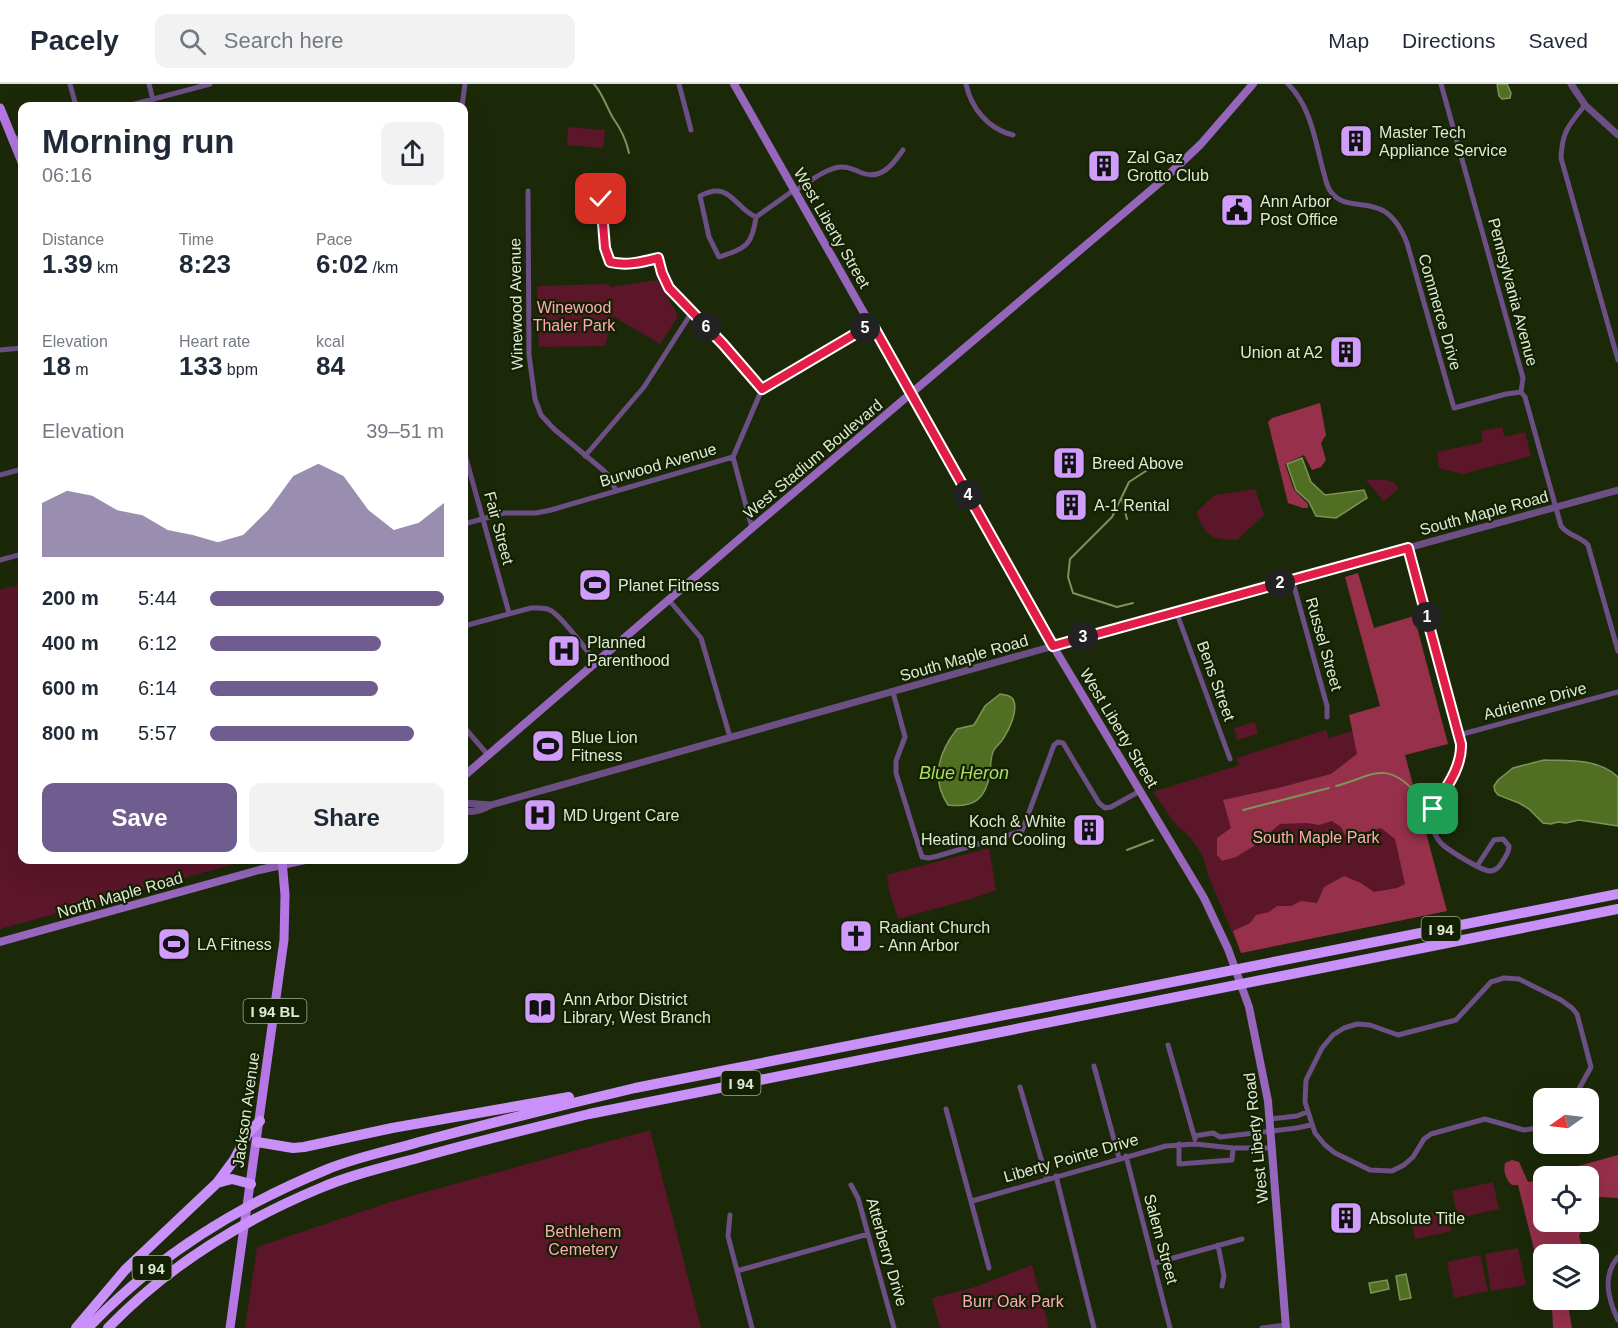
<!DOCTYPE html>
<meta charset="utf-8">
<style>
:root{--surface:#fff;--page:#f2f2f3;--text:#1f2937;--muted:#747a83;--line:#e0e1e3;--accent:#6f5d90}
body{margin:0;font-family:Helvetica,sans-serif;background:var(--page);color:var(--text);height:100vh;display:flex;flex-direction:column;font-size:22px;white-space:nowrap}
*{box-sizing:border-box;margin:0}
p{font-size:20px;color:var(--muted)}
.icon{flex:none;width:33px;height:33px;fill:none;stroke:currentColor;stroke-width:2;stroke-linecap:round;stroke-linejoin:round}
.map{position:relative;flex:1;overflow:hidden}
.details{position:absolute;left:18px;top:18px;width:450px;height:762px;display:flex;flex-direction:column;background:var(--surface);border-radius:12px;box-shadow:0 6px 24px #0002}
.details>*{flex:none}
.needle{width:39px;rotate:256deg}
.controls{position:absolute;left:1533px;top:1004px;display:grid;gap:12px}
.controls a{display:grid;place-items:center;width:66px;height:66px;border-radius:12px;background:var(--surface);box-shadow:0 6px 24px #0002;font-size:30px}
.pin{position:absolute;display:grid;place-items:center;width:51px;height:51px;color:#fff;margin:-26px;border-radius:12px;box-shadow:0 3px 9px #0006}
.km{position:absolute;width:30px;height:30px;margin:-15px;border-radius:50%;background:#222;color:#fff;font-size:16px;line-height:30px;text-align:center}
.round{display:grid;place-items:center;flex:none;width:63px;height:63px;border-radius:12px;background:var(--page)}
.overview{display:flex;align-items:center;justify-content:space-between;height:102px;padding:0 24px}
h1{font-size:33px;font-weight:800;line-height:45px}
.metrics{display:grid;grid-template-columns:repeat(3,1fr);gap:9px;height:102px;padding:6px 24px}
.metrics div{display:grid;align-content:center}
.metrics b{font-size:26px;font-weight:800}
.metrics small{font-size:16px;font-weight:400}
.metrics p{font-size:16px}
.chart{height:168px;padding:12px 24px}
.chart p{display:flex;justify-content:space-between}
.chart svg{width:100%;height:108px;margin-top:6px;fill:var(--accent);opacity:.7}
.action{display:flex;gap:12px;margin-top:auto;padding:12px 24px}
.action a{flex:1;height:69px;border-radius:12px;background:var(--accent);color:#fff;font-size:24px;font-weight:800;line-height:69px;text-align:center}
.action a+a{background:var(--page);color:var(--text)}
ul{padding:0 24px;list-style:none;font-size:20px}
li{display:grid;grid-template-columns:96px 72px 1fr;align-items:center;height:45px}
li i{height:15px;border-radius:8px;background:var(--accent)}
header{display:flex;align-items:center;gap:36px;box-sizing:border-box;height:84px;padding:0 30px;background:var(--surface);border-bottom:2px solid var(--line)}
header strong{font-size:28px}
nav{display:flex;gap:33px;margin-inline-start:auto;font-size:21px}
.search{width:420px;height:54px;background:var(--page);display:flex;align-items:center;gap:15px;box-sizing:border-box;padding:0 21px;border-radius:12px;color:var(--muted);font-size:22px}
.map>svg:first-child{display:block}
</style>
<header>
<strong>Pacely</strong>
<div class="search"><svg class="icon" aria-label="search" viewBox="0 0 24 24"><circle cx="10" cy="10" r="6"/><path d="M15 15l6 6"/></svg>Search here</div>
<nav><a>Map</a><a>Directions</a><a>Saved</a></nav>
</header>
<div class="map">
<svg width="1618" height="1244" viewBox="0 0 1618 1244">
<rect width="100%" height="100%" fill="#1c2909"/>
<!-- green -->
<path fill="#5b1629" d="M568,43l37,3 -2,18 -36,-3z
M658,196l19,34v4l-17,26 -47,-28 -8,30 -66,1 -2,-61 72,-2 1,3z
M1502,343l3,10 20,-5 6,24 -68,18 -24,-6 -2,-16 46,-10 -2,-11z
M1366,396h20l9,3 3,6 -14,12z
M1255,405l9,26 -27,25c-28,-1 -30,-3 -41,-28l19,-17z
M22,500v276h227l-249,69v-339z
M1394,632l53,195 -206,42 -32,-75 -7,-24 -12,-17 -14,-12 -23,-33 86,-27 -3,-7 90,-28 3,8 50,-15z
M1255,638l3,12 -21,6 -3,-12z
M989,764l7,42 -22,8 -76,21 -9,-29 -2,-15z
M650,1046l51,198h-456l12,-81 133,-45z
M1493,1098l6,27 -41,9 -6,-27z
M1446,1126l5,21 -36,8 -4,-22z
M1518,1164l8,37 -35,6 -6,-37z
M1480,1171l8,36 -34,7 -7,-36z
M1032,1181l17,63h-109l-8,-30 43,-11z"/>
<!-- forest -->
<path fill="#96304b" d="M1320,319l6,32 -5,8 5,17 -5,7 -9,3 -8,-15 -19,9 9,26 14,14v4h-5l-15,-5 -20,-81 4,-4z
M1358,489l16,55 40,-12 34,128 -43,11 42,156 -206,42 -8,-22 17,-8 6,-8 13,-3 8,-6h14l10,-5 16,2 7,-16 20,-11 17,7 13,9 23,-4 8,-4 -10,-45 -14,-11 -35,9 -5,-10 -9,-6 -13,4 -12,-2 -27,1 -26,22 -18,11 -14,4 -5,-6v-17l14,-10 -8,-28 55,-12 53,-14 26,-20 -8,-39 31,-9 -35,-129z
M1618,1071v43l-18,-1 -8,8 -3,13 -1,-42h-44v45h42l-7,15 5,18h-40v45h23l5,29h-19l-1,-21 -18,-10 1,-6 5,-3 -1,-19 -21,-84h-6c-6,-6 -9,-13 -7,-22l7,-3 7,2 9,20 7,-1 3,-4z"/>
<!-- water -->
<path fill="#516f23" stroke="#7c9459" stroke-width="1.5" d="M1497,0h10l4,9 -1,5 -8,1 -3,-3z
M1302,374l9,24 14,13 39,-5 3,8 -31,20 -20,-2 -7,-14 -13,-12 -9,-26z
M1000,610c4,1 10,1 13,5 6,11 -4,31 -10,40 -2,4 -7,7 -9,11 -4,7 -3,16 -4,23 -4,26 -16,35 -42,32 -18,-27 -9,-53 9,-76l17,-4 11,-19z
M1544,676c25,1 54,-2 74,17v49l-39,-6 -13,3 -8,-1 -7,2 -8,-1 -14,-14 -10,-6 -21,-8 -3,-4 -1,-5 4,-6 15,-12z
M1406,1190l5,24 -11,2 -4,-24z
M1387,1196l2,9 -18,4 -2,-10z"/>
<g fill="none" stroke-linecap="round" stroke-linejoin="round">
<!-- stream -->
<path stroke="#7c9459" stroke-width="2" d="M594,0c9,10 12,22 19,34 8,11 13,21 16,35
M1122,415l5,20
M1133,519l-16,4 -44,-14 -5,-16 2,-18 42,-42 17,-35 23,-15 8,-3
M1336,702c35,-9 49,-27 79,6
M1243,726l86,-22
M1127,766l26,-10"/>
<!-- minor -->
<path stroke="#6c4f84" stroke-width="5" d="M70,0l6,22
M149,0l4,16
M679,0l12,46
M966,0c5,24 22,45 47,51
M1288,0c23,23 27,56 35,86 2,6 3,16 8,22 20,26 53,-7 76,51l47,165 52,-14 15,-2
M1441,0l82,294 -2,14 4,5 36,129c7,10 19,10 27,19l30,106
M1585,21c-16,20 -23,26 -24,53l57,202
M127,22l83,-22
M462,22l3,-22
M13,56l9,-4
M528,107l1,164 6,44 6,16 13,14 49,41 7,7 6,14
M795,107c13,-8 29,-22 45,-24 9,-1 14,3 22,6 20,7 31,-9 41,-23
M601,115l4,49 5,14c17,4 32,0 48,-4l4,15 7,15 54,55 39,46
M756,133c-23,-10 -25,-37 -56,-21l9,41 10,20c27,-9 33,-11 37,-40l38,-27
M0,266l22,-2
M464,367l45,162
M585,372l59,-69 48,-75
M733,373l19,71
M0,391l22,-6
M464,440l40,-11h32l15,-3 182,-53 29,-68 27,-18 83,-47
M1408,464l53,196c1,30 -34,57 -29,81 1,6 4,12 8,17 6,7 43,30 51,29 7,-1 10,-7 13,-12 3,-5 5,-7 5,-13l-6,-7 -9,1 -17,26
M0,476l22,-6
M1292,495l35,127v11
M669,516l32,38 29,99
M1176,527l54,148
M464,542l67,-18c7,0 13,-1 19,2 12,6 36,40 46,52
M893,608l12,45 -9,24v12l26,84 7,1 9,-2 84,-25 32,-86 4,-3 5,1 36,60 6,5 6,-1 29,-16
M464,643l24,28
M1459,651l159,-43
M1168,961l27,94
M1094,982l25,92
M1020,1003l27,92
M946,1025l43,159
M1270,1035l27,-3 10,-4
M1544,1043l-20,3 -39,-11 -54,15 -7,5 -11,18 -9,8 -12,6 -22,-1 -35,-17 -10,-8 -10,-12 -10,-31 1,-22 16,-32 11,-13 11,-7 13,-4 13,1 28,10 58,-15 35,-38 13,-4 15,1 42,21 11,8 5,6 14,53 -17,31
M1194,1052l19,-3 7,4 77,-9 14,-3
M1179,1060v20l53,-4 1,-12
M1126,1072l44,172
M1056,1092l38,152
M851,1101l7,13 36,130
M972,1117l194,-55 29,-2 38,4h40
M730,1131l-2,21 24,92
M1218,1161l6,31 -2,10
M1618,1173c-16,19 -10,42 0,63
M1155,1179l87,-24
M737,1187l131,-37
M1262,1244l24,-3"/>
<!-- tertiary -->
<path stroke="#6c4f84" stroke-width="7" d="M1571,0l14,21 33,30
M464,719l27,2
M464,727c10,2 18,-1 27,-6l626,-177 501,-138"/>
<!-- secondary -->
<path stroke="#9566bb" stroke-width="8" d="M734,0l319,562 151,252 24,51 21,58 19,94 18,227
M464,692l288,-248 412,-349 37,-35 52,-60
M0,858l259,-72 46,-10"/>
<!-- primary -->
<path stroke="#b477e5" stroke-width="9" d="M0,24l22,54
M230,1244l54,-388 1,-45 -3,-35"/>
<!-- motorway -->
<path stroke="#ca90f9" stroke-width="10" d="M257,1058l36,6 11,-1 88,-19 177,-31
M217,1099l15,-4 19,5
M76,1244l49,-58 92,-87 17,-23 14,-27 12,-12
M88,1244c68,-72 149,-122 240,-159 29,-12 61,-18 91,-27 72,-19 144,-37 216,-54l983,-194
M108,1244c60,-62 131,-106 210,-139 32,-14 67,-22 100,-31 57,-16 114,-30 171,-44l1029,-205"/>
</g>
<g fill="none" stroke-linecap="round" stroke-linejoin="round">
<!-- route casing -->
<g stroke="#fff" stroke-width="12">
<path id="route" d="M601,115l4,49 5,14c17,4 32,0 48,-4l4,15 7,15 54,56 39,45 110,-65 181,322 355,-98 53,196c1,24 -16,45 -28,65"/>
</g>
<!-- route -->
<use href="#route" stroke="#e11d48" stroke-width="8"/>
</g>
<!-- icons -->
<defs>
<g id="building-square" transform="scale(1.725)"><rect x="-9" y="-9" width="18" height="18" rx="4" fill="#d19dfd" stroke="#132001"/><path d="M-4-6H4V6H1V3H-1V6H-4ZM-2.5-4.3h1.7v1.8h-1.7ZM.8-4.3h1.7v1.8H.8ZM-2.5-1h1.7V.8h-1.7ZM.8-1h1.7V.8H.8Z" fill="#111"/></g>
<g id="civic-square" transform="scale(1.725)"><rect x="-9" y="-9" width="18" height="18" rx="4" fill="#d19dfd" stroke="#132001"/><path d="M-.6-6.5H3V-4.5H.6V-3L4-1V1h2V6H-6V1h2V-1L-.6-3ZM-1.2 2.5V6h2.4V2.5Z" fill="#111"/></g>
<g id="stadium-square" transform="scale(1.725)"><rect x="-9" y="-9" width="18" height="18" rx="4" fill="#d19dfd" stroke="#132001"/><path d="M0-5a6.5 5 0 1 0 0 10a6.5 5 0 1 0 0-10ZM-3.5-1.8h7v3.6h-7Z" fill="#111"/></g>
<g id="hospital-square" transform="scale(1.725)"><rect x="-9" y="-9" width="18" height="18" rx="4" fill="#d19dfd" stroke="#132001"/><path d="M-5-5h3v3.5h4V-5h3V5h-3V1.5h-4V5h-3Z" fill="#111"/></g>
<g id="church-square" transform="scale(1.725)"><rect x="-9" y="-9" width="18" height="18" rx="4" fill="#d19dfd" stroke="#132001"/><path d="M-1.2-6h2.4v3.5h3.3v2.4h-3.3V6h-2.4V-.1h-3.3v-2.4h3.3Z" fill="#111"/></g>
<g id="library-square" transform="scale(1.725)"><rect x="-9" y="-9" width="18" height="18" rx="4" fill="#d19dfd" stroke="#132001"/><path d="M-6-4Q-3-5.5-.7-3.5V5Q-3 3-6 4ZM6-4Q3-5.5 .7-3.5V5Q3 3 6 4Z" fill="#111"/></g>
</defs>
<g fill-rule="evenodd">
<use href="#building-square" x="1356" y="57"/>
<use href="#building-square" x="1104" y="82"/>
<use href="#civic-square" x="1237" y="126"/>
<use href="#building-square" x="1346" y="268"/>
<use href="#building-square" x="1069" y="379"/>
<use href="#building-square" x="1071" y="421"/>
<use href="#stadium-square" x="595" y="501"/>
<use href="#hospital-square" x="564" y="567"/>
<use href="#stadium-square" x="548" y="662"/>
<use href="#hospital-square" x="540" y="731"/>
<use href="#building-square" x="1089" y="746"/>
<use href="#church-square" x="856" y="852"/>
<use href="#stadium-square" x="174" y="860"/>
<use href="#library-square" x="540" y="924"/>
<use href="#building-square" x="1346" y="1134"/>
</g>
<g text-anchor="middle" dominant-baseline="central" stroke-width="4.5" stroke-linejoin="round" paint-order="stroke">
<!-- shield labels -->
<g fill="#132001" stroke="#a2ad96" stroke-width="1.5">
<rect x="1421.5" y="833" width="39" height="24" rx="4.5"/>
<rect x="243.5" y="915" width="63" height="24" rx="4.5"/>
<rect x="721.5" y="987" width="39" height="24" rx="4.5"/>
<rect x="132.5" y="1172" width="39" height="24" rx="4.5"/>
</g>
<g font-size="15" font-weight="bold" fill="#dfe9d6">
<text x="1441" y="845">I 94</text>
<text x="275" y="927">I 94 BL</text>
<text x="741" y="999">I 94</text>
<text x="152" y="1184">I 94</text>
</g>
<!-- poi labels -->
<g font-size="16" fill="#dfe9d6" stroke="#132001" text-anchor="start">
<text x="1379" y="48">Master Tech<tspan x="1379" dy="18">Appliance Service</tspan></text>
<text x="1127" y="73">Zal Gaz<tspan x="1127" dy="18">Grotto Club</tspan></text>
<text x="1260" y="117">Ann Arbor<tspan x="1260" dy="18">Post Office</tspan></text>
<text x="1323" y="268" text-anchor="end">Union at A2</text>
<text x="1092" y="379">Breed Above</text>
<text x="1094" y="421">A-1 Rental</text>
<text x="618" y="501">Planet Fitness</text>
<text x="587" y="558">Planned<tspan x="587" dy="18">Parenthood</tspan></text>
<text x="571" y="653">Blue Lion<tspan x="571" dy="18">Fitness</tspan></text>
<text x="563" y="731">MD Urgent Care</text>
<text x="1066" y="737" text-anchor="end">Koch &amp; White<tspan x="1066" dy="18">Heating and Cooling</tspan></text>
<text x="879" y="843">Radiant Church<tspan x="879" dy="18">- Ann Arbor</tspan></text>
<text x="197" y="860">LA Fitness</text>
<text x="563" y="915">Ann Arbor District<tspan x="563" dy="18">Library, West Branch</tspan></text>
<text x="1369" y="1134">Absolute Title</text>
</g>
<!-- street labels -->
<g font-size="16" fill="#dfe9d6" stroke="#132001">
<text transform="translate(832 144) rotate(60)">West Liberty Street</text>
<text transform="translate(1513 208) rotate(75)">Pennsylvania Avenue</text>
<text transform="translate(516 220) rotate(-91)">Winewood Avenue</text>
<text transform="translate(1440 228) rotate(74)">Commerce Drive</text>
<text transform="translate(813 375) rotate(-40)">West Stadium Boulevard</text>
<text transform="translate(658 381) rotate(-16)">Burwood Avenue</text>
<text transform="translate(1484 429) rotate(-15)">South Maple Road</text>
<text transform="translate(499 444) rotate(75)">Fair Street</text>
<text transform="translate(1324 560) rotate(74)">Russel Street</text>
<text transform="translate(964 574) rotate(-16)">South Maple Road</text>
<text transform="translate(1216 597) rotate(70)">Bens Street</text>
<text transform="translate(1535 617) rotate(-15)">Adrienne Drive</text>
<text transform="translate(1119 644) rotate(59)">West Liberty Street</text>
<text transform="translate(120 811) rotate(-16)">North Maple Road</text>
<text transform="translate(246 1026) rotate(-82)">Jackson Avenue</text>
<text transform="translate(1256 1054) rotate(-96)">West Liberty Road</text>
<text transform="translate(1071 1074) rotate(-16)">Liberty Pointe Drive</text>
<text transform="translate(1161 1155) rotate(75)">Salem Street</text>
<text transform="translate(887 1168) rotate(74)">Atterberry Drive</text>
</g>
<!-- park labels -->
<g font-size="16" fill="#feaab8" stroke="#132001">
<text x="574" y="223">Winewood<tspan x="574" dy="18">Thaler Park</tspan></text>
<text x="1316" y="753">South Maple Park</text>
<text x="583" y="1147">Bethlehem<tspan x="583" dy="18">Cemetery</tspan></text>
<text x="1013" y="1217">Burr Oak Park</text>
</g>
<!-- water labels -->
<g font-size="18" font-style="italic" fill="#aadf60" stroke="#132001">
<text x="964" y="689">Blue Heron</text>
</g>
</g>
</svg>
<div class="controls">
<a><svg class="needle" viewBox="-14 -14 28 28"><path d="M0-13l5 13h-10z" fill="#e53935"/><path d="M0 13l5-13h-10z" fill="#747a83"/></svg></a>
<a><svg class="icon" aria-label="locate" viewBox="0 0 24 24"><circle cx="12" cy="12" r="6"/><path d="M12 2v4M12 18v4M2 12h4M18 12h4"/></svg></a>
<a><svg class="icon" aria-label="layers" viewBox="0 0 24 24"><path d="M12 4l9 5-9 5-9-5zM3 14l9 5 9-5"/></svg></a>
</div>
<div class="pin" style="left:1433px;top:725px;background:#1e9e55"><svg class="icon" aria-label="arrive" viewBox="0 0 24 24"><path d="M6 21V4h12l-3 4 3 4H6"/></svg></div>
<div class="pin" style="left:601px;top:115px;background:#d93025"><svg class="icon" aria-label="check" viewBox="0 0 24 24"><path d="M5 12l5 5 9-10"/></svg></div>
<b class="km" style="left:1427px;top:533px">1</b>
<b class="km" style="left:1280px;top:499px">2</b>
<b class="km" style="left:1083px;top:553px">3</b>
<b class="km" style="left:968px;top:411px">4</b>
<b class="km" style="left:865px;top:244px">5</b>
<b class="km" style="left:706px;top:243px">6</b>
<section class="details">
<div class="overview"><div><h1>Morning run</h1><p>06:16</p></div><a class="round"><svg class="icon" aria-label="share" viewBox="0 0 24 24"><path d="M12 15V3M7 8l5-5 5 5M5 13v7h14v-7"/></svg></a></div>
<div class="metrics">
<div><p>Distance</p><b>1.39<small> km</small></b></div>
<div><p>Time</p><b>8:23</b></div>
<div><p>Pace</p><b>6:02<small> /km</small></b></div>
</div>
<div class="metrics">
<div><p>Elevation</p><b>18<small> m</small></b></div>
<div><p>Heart rate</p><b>133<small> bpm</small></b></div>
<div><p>kcal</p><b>84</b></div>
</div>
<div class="chart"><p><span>Elevation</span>39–51 m</p>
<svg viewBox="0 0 160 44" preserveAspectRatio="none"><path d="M0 44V22L10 17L20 19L30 25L40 27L50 33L60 35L70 38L80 35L90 25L100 11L110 6L120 11L130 25L140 33L150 30L160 22V44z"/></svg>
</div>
<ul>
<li><b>200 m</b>5:44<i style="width:100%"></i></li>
<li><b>400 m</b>6:12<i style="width:73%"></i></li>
<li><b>600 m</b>6:14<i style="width:72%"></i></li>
<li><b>800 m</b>5:57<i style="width:87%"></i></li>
</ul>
<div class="action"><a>Save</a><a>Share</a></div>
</section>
</div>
